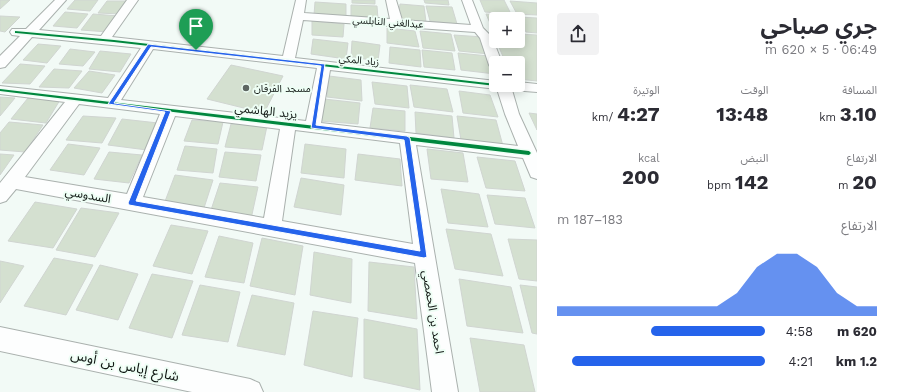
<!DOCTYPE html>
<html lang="ar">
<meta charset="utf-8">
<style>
:root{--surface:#fff;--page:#f2f2f3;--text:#2b2b33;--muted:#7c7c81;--accent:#2563eb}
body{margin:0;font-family:"Work Sans","Noto Sans Arabic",sans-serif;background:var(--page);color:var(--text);direction:rtl;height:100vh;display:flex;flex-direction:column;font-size:15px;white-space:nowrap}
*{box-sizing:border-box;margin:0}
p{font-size:13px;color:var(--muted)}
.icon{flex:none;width:22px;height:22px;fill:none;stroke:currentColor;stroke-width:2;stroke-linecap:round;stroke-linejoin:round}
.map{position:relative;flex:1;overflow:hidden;direction:ltr}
.details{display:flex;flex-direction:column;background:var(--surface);width:360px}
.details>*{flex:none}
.controls{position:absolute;left:489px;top:12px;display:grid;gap:8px}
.controls a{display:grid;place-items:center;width:36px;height:36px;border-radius:4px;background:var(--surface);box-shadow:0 2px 10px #0003;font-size:20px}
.pin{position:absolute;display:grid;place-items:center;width:34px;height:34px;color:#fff;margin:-41px -17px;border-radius:50% 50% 50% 0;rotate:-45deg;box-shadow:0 0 4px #0007}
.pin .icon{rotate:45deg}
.round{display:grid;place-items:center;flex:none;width:42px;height:42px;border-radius:4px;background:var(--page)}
.headline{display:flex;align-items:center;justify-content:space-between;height:68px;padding:0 20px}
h1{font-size:22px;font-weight:700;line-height:30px}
.figures{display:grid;grid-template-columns:repeat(3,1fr);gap:6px;height:68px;padding:4px 20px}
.figures div{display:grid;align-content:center}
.figures b{font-size:20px;font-weight:700}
.figures small{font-size:11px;font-weight:400}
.figures p{font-size:11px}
.chart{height:112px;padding:8px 20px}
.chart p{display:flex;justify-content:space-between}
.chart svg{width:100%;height:72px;margin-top:4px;fill:var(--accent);opacity:.7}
ul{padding:0 20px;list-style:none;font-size:13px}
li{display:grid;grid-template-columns:64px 48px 1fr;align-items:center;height:30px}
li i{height:10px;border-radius:5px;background:var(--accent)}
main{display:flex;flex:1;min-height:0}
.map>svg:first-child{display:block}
</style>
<main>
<section class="details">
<div class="headline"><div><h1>جري صباحي</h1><p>06:49 · 5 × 620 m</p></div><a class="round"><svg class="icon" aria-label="share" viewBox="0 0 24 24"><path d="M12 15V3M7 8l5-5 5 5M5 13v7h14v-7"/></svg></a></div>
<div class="figures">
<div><p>المسافة</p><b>3.10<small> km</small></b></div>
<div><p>الوقت</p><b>13:48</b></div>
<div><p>الوتيرة</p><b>4:27<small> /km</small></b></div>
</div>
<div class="figures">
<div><p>الارتفاع</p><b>20<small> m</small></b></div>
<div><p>النبض</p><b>142<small> bpm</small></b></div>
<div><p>kcal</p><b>200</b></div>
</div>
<div class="chart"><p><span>الارتفاع</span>183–187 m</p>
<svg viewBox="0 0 160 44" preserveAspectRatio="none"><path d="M0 44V38L10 38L20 38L30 38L40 38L50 38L60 38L70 38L80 38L90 30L100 14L110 6L120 6L130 14L140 30L150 38L160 38V44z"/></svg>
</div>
<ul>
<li><b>620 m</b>4:58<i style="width:55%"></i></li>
<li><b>1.2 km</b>4:21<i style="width:93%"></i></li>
</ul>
</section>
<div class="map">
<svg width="537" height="392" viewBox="0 0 537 392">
<rect width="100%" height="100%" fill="#f2faf6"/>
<!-- building -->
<path fill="#d4e0d0" stroke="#d0d5d1" d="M0,0h10l-10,9z
M75,0h23l-8,11 -23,-2z
M352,0h23v4l-23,-1z
M424,0h24l1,5 -24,-2z
M480,0h24l7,14 -26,-2z
M107,1h23l-9,13 -23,-1z
M510,1l27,2v12l-20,-1z
M315,2l31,2v13l-32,-2z
M400,4l24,2 2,16 -28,-3z
M351,5l26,1 1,13 -27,-1z
M426,6l26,1 5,17 -27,-3z
M65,12l23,2 -11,14 -24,-2z
M93,14l26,2 -11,16 -27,-2z
M486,14l26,2 2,3h-18v11h-3z
M0,16l20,1 -15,15 -5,-1z
M518,17l19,1v15l-11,-1z
M312,21l32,3 -1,13 -31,-2z
M387,28l28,3 4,16 -32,-4z
M420,31l31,3 4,17 -32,-3z
M492,32h4v9h22v-7l19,1v46l-19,-2v-16h-12z
M454,35l29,2 6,17 -30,-3z
M313,39l35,4 -2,16 -35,-5z
M352,41l28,4 -2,16 -27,-4z
M38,44l23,2 -14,17 -24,-3z
M390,47l30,3 1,17 -32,-4z
M70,49l25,3 -12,14 -24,-2z
M422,50l30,3 3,17 -31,-3z
M100,51l31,3 -11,18 -31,-3z
M458,53l31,3 6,18 -34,-4z
M20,64l25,2 -15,18 -28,-1z
M231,65l52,11 -19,37 -57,-14z
M54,69l28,2 -13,17 -30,-1z
M89,71l26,4 -13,18 -28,-5z
M329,76l32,4 1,21 -35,-4z
M372,82l35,4 2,22 -34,-4z
M410,85l37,4 6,23 -39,-5z
M459,91l31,4 8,22 -35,-4z
M0,97l15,1 -15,18z
M28,98l32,2 -14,23 -35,-4z
M324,99l36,4 -2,21 -38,-3z
M373,108l32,3v20l-35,-3z
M415,112l37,4 2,22 -38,-5z
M529,113l8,1v16z
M83,116l33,2 -14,25 -36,-3z
M457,116l39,4 7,26 -42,-6z
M122,119l36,4 -11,27 -39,-5z
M192,120l31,2 -5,22 -34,-3z
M9,122l34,3 -18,27 -25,-2v-17z
M231,124l36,2 -5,24 -37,-3z
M68,144l32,4 -16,27 -34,-5z
M305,144l41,5 -2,29 -43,-5z
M185,146l32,3 -4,24 -36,-3z
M427,149l36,4 5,29 -37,-3z
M109,152l33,3 -13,28 -35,-4z
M225,152l36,3 -5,26 -37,-4z
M0,154l14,1 -14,20z
M358,154l42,5 2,27 -47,-6z
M477,157l38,4 10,30 -39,-3z
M175,175l38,5 -10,31 -39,-7z
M301,178l43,7 -3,30 -47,-8z
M220,183l38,4 -7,32 -41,-6z
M441,189l38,5 9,33 -40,-4z
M487,195l38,3 10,30 -40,-4z
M35,202l42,7 -24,39 -45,-7z
M81,208l38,5 -24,44 -39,-7z
M171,225l37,6 -16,43 -39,-8z
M446,229l45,5 12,42 -48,-7z
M219,236l34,7 -9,40 -39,-6z
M262,238l41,8 -8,49 -45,-9z
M508,239l29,1v41l-18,-2z
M314,252l38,7 -1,44 -41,-8z
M54,258l39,7 -27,50 -42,-9z
M0,261l24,5 -24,37z
M369,262l45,5 3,52 -49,-8z
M100,265l38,9 -20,46 -42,-10z
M152,274l41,7 -21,57 -43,-10z
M459,279l52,8 12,46 -56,-7z
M200,285l40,7 -12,50 -46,-7z
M520,285l17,2v47l-5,-1z
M252,295l42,8 -9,52 -48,-9z
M313,311l45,7 -6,59 -48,-12z
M364,319l53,10 3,61 -56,-12z
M470,338l54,7 11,47h-55z"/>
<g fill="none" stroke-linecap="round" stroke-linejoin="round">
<!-- minor casing -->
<g stroke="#aab1ae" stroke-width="2">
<path id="minor" d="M55,0h11l-27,30 62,6 26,-36h11l-26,37 171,19 13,-56h10l-2,13 86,6 -4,-19h10l6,20 69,5 -9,-25h10l11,28 9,9 10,26h-6v6l-5,-1 -2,-3 -9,-27 -5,-6 -172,-12 -8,38 201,23v4h22v-3l19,2v8l-25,-2 7,24 18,39v26l-6,-2 -8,-19 -107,-13 42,247h-26l-17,-129 -399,-74 -10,12 -6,2v-20l65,-81 -65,-8v-8l108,12 33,-50 -109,-11 -27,30 -5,1v-12l20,-20 -8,-1 -2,-3 2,-3h14zM153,49l164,19 -11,53 -185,-21zM330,70l167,19 8,25 13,32 -197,-23zM79,104l81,10 -33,80 -102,-17zM175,116l105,13 -16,89 -121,-21zM295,130l105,13 13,101 -131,-23z
M0,327l250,52 9,4 4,9h-71l-192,-41z"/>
</g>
<!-- minor -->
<use href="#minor" fill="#fdfefe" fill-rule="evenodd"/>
<!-- cycleway casing -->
<g stroke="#eefef5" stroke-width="3">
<path id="cycleway" d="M15,31l99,9 382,44v1h2l-2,1 -382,-44 -98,-9h-1z
M0,89l529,62 2,2 -2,2 -529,-64z"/>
</g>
<!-- cycleway -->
<use href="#cycleway" fill="#00873e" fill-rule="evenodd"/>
</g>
<!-- route -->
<path fill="#2563eb" stroke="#fff" fill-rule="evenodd" d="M148,44l177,20 -9,61 91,11 3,2 17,119 -3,1 -295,-53 -1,-2 37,-91 -57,-8zM151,47l170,19 -10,62 93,12 16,111 -284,-50 35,-90 -57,-8z"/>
<!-- markers -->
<circle fill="#5e6662" stroke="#eefef5" stroke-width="1.5" cx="246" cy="88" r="4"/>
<g text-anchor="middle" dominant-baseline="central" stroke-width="4" stroke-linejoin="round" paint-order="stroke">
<!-- far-street labels -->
<g font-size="10" fill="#0f1612" stroke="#eefef5">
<text transform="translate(388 22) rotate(4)">عبدالغني النابلسي</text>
<text transform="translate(359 60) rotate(6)">زياد المكي</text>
</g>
<!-- far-poi labels -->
<g font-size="10" fill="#0f1612" stroke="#eefef5" text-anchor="start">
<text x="254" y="88">مسجد الفرقان</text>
</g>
<!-- street labels -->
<g font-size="12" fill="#0f1612" stroke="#eefef5">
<text transform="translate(266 111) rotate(6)">يزيد الهاشمي</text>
<text transform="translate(88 195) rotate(10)">السدوسي</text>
<text transform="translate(433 312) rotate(81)">احمد بن الحمصي</text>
</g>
<!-- near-street labels -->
<g font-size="14" fill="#0f1612" stroke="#eefef5">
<text transform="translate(125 365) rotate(12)">شارع إياس بن أوس</text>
</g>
</g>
</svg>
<div class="controls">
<a>+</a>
<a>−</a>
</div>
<div class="pin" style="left:196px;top:50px;background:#1e9e55"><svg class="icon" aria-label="arrive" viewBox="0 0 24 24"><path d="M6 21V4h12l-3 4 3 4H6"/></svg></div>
</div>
</main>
